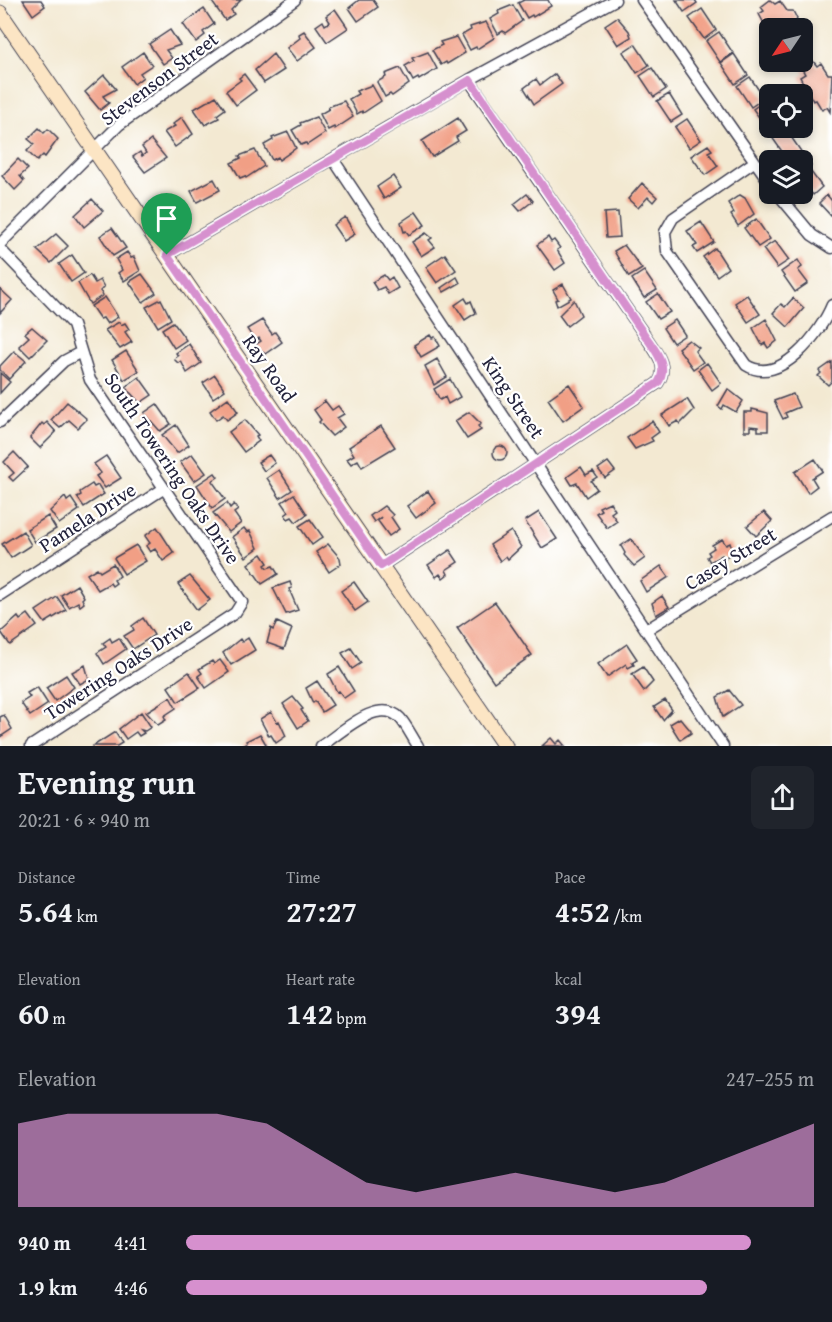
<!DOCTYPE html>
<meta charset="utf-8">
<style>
:root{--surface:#171b24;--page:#20242c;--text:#f1f3f6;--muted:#9ea1a6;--accent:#d690ce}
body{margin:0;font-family:"Gentium Book Plus",serif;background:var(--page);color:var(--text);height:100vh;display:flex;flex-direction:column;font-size:22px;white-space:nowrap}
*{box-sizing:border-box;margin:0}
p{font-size:20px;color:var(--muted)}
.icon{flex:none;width:33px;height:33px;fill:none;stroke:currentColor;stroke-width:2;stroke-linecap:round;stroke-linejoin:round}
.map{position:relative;height:746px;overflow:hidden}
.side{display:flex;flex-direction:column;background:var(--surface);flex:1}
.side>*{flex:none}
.needle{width:39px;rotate:235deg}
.tools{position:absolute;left:759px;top:18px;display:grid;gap:12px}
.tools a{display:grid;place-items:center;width:54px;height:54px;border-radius:9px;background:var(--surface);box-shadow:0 3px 9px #0003;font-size:30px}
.pin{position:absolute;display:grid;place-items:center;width:51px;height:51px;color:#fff;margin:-62px -26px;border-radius:50% 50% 50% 0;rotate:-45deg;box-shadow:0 0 6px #0007}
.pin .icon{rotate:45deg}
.round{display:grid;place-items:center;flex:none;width:63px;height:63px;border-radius:9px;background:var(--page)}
.head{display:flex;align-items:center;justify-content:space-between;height:102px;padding:0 18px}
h1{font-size:33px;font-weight:700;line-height:45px}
.stats{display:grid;grid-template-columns:repeat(3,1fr);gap:9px;height:102px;padding:6px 18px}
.stats div{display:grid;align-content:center}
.stats b{font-size:30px;font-weight:700}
.stats small{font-size:16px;font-weight:400}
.stats p{font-size:16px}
.chart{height:168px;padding:12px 18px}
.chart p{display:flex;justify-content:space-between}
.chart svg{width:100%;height:108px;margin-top:6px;fill:var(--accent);opacity:.7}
ul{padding:0 18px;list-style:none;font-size:20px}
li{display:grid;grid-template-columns:96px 72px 1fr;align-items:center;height:45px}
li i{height:15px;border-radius:8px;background:var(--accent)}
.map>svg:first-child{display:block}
</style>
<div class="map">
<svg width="832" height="746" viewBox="0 0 832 746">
<rect width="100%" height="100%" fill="#fff"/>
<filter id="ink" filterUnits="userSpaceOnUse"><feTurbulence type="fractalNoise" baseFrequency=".0167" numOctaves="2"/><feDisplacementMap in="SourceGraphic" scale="12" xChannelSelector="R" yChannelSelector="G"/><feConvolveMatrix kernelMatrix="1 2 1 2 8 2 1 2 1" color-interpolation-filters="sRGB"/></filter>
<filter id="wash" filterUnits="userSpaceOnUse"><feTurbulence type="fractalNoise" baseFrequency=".008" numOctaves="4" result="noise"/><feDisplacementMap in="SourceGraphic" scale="24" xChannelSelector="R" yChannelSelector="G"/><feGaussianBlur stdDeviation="1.35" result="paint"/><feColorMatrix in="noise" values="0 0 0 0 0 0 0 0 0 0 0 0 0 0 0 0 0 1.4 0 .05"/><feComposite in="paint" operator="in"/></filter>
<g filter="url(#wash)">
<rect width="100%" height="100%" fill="#f3e9d2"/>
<g id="blocks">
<!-- building -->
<path fill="#f19f85" d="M23,0h18l4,6 -12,9z
M215,0h26l-10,10 3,4 -9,6 -13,-18z
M359,0h14l5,7 -20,14 -9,-13z
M524,0h24l3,6 -18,11 -1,-2 -5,3 -9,-15z
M676,0h19l2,3 -13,9z
M770,0l5,4 5,-3 7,10h6l4,8 -2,4 3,5h-28v7l-11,-21 5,-3 -3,-4z
M513,5l9,16 -17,12 -2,-2 -5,3 -8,-15 9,-5 -1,-3z
M204,9l10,15 -11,8 2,3 -9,7 -13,-18z
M335,9l13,19 -21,14 -11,-16 7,-5 2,4 5,-3 -4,-6z
M702,9l14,21 -12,9 -15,-21z
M617,17l12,14 2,6 -13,8 -13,-20z
M486,22l8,16 -17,11 -1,-2 -6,3 -8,-15 9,-5 -1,-3z
M170,30l10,15 -14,5 6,8 -9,6 -14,-20z
M304,31l12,16 -19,14 -10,-13 13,-10 -1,-4z
M719,32l14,21 -13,9 -14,-21z
M456,37l9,16 -18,11 -1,-2 -5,3 -9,-15 10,-5 -2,-3z
M635,44l14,21 -12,8 -14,-21z
M143,52l9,13 -12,8 3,4 -9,7 -12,-17z
M428,52l9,17 -18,11 -1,-2 -5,3 -8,-15 9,-5 -2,-3z
M273,54l11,16 -20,13 -9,-13z
M734,54l14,21 -13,9 -14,-21z
M813,61l4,5 4,-3 7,11h4l-2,38 -3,-5 -5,3 -6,-10 -3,1 -13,-24 5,-3 -3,-5z
M400,68l9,16 -17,12 -2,-2 -5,3 -8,-15 9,-5 -1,-3z
M652,68l14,21 -12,8 -14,-21z
M244,74l12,16 -20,15 -10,-14 15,-11 -2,-2z
M555,74l7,10 -28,20 -10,-16 12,-9 4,6z
M104,75l12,14 -13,7 6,7 -9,7 -15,-18z
M750,77l14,21 -13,9 -14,-21z
M372,85l9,16 -18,12 -1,-2 -5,3 -8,-15 9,-5 -2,-3z
M669,94l13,21 -11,7 -14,-21z
M216,96l9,13 -8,6 2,3 -14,7 -11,-16z
M766,100l4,5 -2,25 -15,-21z
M344,101l9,16 -18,12 -1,-2 -6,3 -8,-16 9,-5 -1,-2z
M182,117l11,17 -18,13 -11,-15 11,-6 -2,-2z
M316,117l9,16 -18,12 -1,-2 -5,2 -9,-15 9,-5 -1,-2z
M458,118l8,13 -10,6 2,4 -26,16 -10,-16z
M687,119l14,21 -12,8 -14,-21z
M39,128l5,5 4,-4 10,10 -13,18 -2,-2 -6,6 -10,-10 7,-7 -6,-5z
M777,128h8l26,38 -9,5v-11h-14l-19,-27z
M288,132l8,16 -17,12 -1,-3 -6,3 -8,-15 9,-5 -1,-2z
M151,140l15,18 -21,14 -12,-15 7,-5 2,4 4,-3 -4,-6z
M708,145l4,5 -4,2 10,14 -13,9 -14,-19z
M255,150l9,16 -18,12 -1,-2 -5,2 -9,-15 10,-5 -2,-2z
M18,159l10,10 -8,7 4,5 -9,9 -13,-14z
M811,172l11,15 -9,8 -11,-14z
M393,176l8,12 -17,11 -7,-12z
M214,179l6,11 -23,12 -6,-11z
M642,183l15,14 -4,5 -5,-5 -10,11 -10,-9z
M527,194l6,7 -13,10 -6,-7z
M740,195l5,3 9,16 -16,12 -7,-11 3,-2 -6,-10z
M827,195l5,6v16l-13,-14z
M92,199l11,12 -19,16 -9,-12z
M171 209a7 7 0 1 1 14 0a7 7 0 1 1-14 0Z
M416,212l9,13 -16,10 -3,-4 -2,1 -3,-10z
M618,212l2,25 -14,1 -2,-25z
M345,217l10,17 -11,7 -11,-16z
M756,219l14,20 -12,8 -14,-19z
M701,222l13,20 -17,11 -4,-6 4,-2 -10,-14z
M112,228l14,20 -13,8 -13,-20z
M426,233l6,5 -3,2 6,7 -14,9 -9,-14z
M56,234l12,12 -17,17 -14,-13z
M548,237l3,5 3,-2 6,8 -3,2 8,13 -10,7 -18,-25z
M775,241l14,19 -12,8 -14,-19z
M624,245l18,24 -13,8 -15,-26z
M715,248l13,20 -11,8 -14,-19z
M127,252l4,6 3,-1 6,14 -16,10 -6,-8 4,-3 -6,-11z
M445,254l11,16 -19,13 -11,-16z
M72,255l12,18 -13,9 -12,-18z
M798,260l4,7 -4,3 10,13 -13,9 -14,-20z
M644,271l13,19 -13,8 -12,-19z
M142,274l14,19 -13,9 -14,-20z
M90,275l5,8 5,-3 4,7 -4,4 3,4 -13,9 -12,-21z
M384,275l4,5 4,-3 6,11 -10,6 -4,-7 -7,3 -5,-8z
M457,277l3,6 -16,9 -3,-4z
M563,284l8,14 -14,8 -2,-6 3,-1 -5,-9z
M0,289l12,11 -12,13z
M658,294l12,18 -12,7 -12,-17z
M747,295l13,19 -12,8 -13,-19z
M105,297l13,20 -11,7 -4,-6 -3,1 -9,-13z
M465,298l3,5 3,-2 5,12 -11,7 -10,-15z
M793,298l11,10 -16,19 -15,-14 8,-9 4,3z
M161,299l10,20 -13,8 -12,-20z
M574,300l7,15 -14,11 -8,-11z
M766,319l11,22 -9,7 -3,-5 -3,2 -9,-17z
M262,320l10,14 3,-2 7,10 -17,12 -10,-9 6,-4 -2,-3 -4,3 -8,-12z
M675,320l10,15 -12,8 -10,-15z
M119,322l2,3 4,-2 4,6 -4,3 7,10 -12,7 -15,-19z
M173,322l13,18 -12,8 -12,-19z
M32,327l15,13 -17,17 -11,-11 10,-9 -4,-4z
M430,335l2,3 3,-1 5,9 -19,11 -7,-12z
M689,340l10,8 -4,3 8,11 -10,7 -15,-21z
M189,344l12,19 -14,10 -6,-12 -3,2 -4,-4 4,-3 -2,-3z
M14,351l12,10 -17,18 -9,-9v-4z
M126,351l13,20 -15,9 -12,-20z
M437,359l10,18 -13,8 -9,-19z
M832,362v19l-4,4 -10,-9 3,-3 -2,-2z
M707,363l14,20 -9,7 -14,-20z
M0,373l10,9 -10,11z
M215,375l10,15 -12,8 -10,-15z
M139,377l13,18 -12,8 -15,-16z
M450,379l10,18 -12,7 -3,-7 -5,3 -6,-11z
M569,384l15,22 -21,15 -15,-22z
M728,389l15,12 -7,11 -12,-7 -2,4 -4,-3z
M793,394l6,13 -14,6 2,4 -4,2 -9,-18z
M228,398l10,14 -11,8 -4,-5 -7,5 -6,-9z
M687,399l7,11 -14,14 -2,-3 -9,5 -7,-11z
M325,401l7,9 6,-4 6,8 -7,4 7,9 -12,9 -13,-14 2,-2 -7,-10z
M67,402l20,17 -9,9 -9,-8 -9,8 -9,-8z
M157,404l14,20 -11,7 -16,-18z
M752,409l16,4v18h-10v-4l-8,-1v5h-6v-19h8z
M469,412l12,12 -3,2 3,4 -14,9 -12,-18z
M245,420l13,15 -2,1 3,5 -15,11 -15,-20z
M652,421l7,11 -8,6 2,3 -18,8 -8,-11z
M47,422l9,10 -16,16 -10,-10 12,-15 2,2z
M176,425l13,20 -12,8 -15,-18z
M381,426l14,21 -33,20 -4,-7 -7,4 -4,-5 7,-4 -5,-8z
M493 453a7 7 0 1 1 14 0a7 7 0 1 1-14 0Z
M14,452l14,15 -15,14 -4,-4 5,-4 -10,-11z
M192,454l14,19 -12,8 -14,-19z
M269,455l6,8 -11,8 -6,-9z
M106,456l15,22 -16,10 -9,-12 5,-3 -7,-9z
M815,459l8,12 -11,7 5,8 -9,7 -13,-21z
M608,462l7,9 -10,7 -7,-9z
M581,467l5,8 7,-4 4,6 -6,4 6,8 -11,8 -9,-14 -5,2 -5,-8z
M279,470l13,20 -12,8 -13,-20z
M215,473l3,4 -6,4 13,18 -13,9 -15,-23z
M92,484l2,3 4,-2 6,9 -20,13 -7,-10 4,-2 -1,-3z
M428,491l8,12 -20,15 -9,-12z
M294,494l13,20 -11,8 -4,-5 -4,2 -3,-4 4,-3 -7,-10z
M65,497l2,4 4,-3 8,12 -20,14 -9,-13z
M610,502l5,8 -4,3 6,8 -10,7 -11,-15 5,-3 -2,-3z
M227,503l3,5 4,-4 4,6 -4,3 7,10 -12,9 -16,-19z
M384,506l9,9 -2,2 8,12 -10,7 -11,-15 3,-4 -7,5 -4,-6z
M539,512l18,27 -15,9 -17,-27z
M764,512l8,9 -16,15 -9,-10z
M48,516l8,13 -21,13 -8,-13z
M310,519l13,18 -11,8 -13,-19z
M157,527l17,26 -11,8 -8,-12 -5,3 -4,-6 4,-3 -5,-7z
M244,528l3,4 3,-1 8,17 -12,9 -14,-20z
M23,531l8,14 -20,13 -9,-14z
M511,531l10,16 -13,12 -2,-3 -6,5 -10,-16z
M631,539l14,19 -11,8 -10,-11 1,-2 -4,-7z
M722,539l4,6 4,-2 3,10 -9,5 -2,-3 -12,7 -3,-5 3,-2 -2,-3 6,-4 -2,-3z
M328,544l12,14 1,6 -12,8 -13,-20z
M136,545l10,16 -22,13 -10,-16z
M450,550l8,12 -12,8 2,4 -5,4 -3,-4 -4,3 -8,-12z
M262,554l6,9 -3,2 2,3 6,-2 5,8 -16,10 -14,-20z
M113,564l7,12 -6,4 2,3 -4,3 -2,-3 -12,7 -11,-16 10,-6 3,4z
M661,566l8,11 -23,15 -6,-11z
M190,576l20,24 -13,10 -19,-26z
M290,582l2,6 -3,1 9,21 -12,4 -13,-26z
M354,582l14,20 -13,9 -14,-20z
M77,585l7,12 -2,2 2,4 -4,3 -2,-4 -9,5 -8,-12z
M662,596l7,11 -13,8 -4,-12z
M57,597l9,13 -21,13 -9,-12z
M495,602l37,53 -38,27 -37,-54z
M28,614l9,12 -27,19 -9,-13 17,-15 2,3z
M143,618l11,17 -21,14 -9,-13 10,-6 -2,-4z
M277,622l15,7 -8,20 -17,-6 4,-15 2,2z
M110,638l2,4 7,-4 7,11 -22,15 -7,-11 9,-6 -3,-4z
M248,638l7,12 -24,15 -8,-12 17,-14 2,3z
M627,644l10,15 -5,3 2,3 -6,3 -2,-4 -19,13 -9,-13z
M351,648l10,15 -9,6 -10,-16z
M220,660l9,12 -23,16 -8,-12 4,-3 -3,-4 13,-8 2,3z
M85,665l4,14 -9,5 -8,-12z
M339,667l15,24 -10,7 -5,-7 -2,1 -9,-18z
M643,667l10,15 -9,9 -12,-17z
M189,672l11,16 -22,14 -10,-15z
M66,675l8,12 -19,14 -9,-13z
M317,681l16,24 -11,7 -7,-11 -2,2 -7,-15z
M37,687l11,17 -18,12 -9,-13 9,-6 -3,-4z
M729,690l12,15 -18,12 -6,-20z
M170,697l6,11 -12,8 2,4 -8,5 -12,-13z
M293,697l10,12 -2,1 7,11 -10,7 -15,-24z
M665,700l7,10 -9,10 -9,-13z
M141,712l10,15 -6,4 -4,-1 3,3 -5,3 -3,-4 -10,7 -7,-10z
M271,712l6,10 2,-1 7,15 -10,7 -5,-8 -2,1 -9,-17z
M4,715l8,14 -12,8v-20z
M680,718l11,13v2l-11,7 -10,-16z
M115,732l7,11 -5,3h-24z
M260,734l7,12h-25l5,-3 -1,-2z
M551,738l5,6 4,-4 5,6h-23z"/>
</g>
</g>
<g filter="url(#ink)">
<use href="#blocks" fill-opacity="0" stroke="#414052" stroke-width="1.5"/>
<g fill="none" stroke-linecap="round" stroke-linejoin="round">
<!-- street casing -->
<g stroke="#414052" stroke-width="13">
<path id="street" d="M642,0l128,183
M333,159l390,587
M754,162l-81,56 -8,14 2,19 79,114c34,22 75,-33 86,-60
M778,194l34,41 20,13
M0,244l119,-119 176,-125
M0,249l73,76 17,55 152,222 -7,11 -204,133
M167,255l302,-175 146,-80
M0,422l64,-61 17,-9
M381,566l277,-183c12,-18 -4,-33 -14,-49l-175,-254
M0,595l163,-106
M646,630l186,-114
M321,746c19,-12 57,-50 79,-28 7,8 12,19 18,28"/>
</g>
<!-- secondary casing -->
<g stroke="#414052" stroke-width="17">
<path id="secondary" d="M0,13l505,733"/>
</g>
<!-- street -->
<use href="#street" stroke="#fff" stroke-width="10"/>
<!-- secondary -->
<use href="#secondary" stroke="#fce5c4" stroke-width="15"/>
</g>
</g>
<g fill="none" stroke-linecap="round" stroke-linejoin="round" filter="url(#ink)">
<!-- route casing -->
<g stroke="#fff" stroke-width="12">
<path id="route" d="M470,80l174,254c10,15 26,31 14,49l-277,183 -214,-311z"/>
</g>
<!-- route -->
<use href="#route" stroke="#d690ce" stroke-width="8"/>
</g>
<g text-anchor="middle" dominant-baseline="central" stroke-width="4.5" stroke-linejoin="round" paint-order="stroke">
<!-- street labels -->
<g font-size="20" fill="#22223b" stroke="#fff">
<text transform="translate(159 78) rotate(-37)">Stevenson Street</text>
<text transform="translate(270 368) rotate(55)">Ray Road</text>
<text transform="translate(514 397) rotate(56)">King Street</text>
<text transform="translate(173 468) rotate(56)">South Towering Oaks Drive</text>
<text transform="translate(87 517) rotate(-33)">Pamela Drive</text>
<text transform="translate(730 558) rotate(-31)">Casey Street</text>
<text transform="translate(118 668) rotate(-33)">Towering Oaks Drive</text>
</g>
</g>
</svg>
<div class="tools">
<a><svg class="needle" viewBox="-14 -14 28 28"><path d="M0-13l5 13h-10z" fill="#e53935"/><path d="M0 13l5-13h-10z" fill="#9ea1a6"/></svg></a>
<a><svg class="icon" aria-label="locate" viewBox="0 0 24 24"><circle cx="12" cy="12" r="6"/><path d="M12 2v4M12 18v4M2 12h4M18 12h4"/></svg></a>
<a><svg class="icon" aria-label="layers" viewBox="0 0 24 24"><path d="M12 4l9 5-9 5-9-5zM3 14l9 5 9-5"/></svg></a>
</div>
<div class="pin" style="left:167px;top:255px;background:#1e9e55"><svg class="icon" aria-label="arrive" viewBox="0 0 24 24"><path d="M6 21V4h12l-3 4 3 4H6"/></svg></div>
</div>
<section class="side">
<div class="head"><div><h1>Evening run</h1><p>20:21 · 6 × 940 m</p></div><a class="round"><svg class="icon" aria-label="share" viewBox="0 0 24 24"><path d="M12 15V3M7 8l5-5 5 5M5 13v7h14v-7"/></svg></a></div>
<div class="stats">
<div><p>Distance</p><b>5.64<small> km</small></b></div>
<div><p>Time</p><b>27:27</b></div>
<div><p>Pace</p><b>4:52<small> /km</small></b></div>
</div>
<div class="stats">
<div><p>Elevation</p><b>60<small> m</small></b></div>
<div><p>Heart rate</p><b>142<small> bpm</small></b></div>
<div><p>kcal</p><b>394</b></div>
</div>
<div class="chart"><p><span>Elevation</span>247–255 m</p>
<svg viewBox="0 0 160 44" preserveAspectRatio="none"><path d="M0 44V10L10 6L20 6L30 6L40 6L50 10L60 22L70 34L80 38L90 34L100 30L110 34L120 38L130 34L140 26L150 18L160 10V44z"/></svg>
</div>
<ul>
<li><b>940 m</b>4:41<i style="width:90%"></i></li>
<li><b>1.9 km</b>4:46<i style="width:83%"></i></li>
</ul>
</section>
